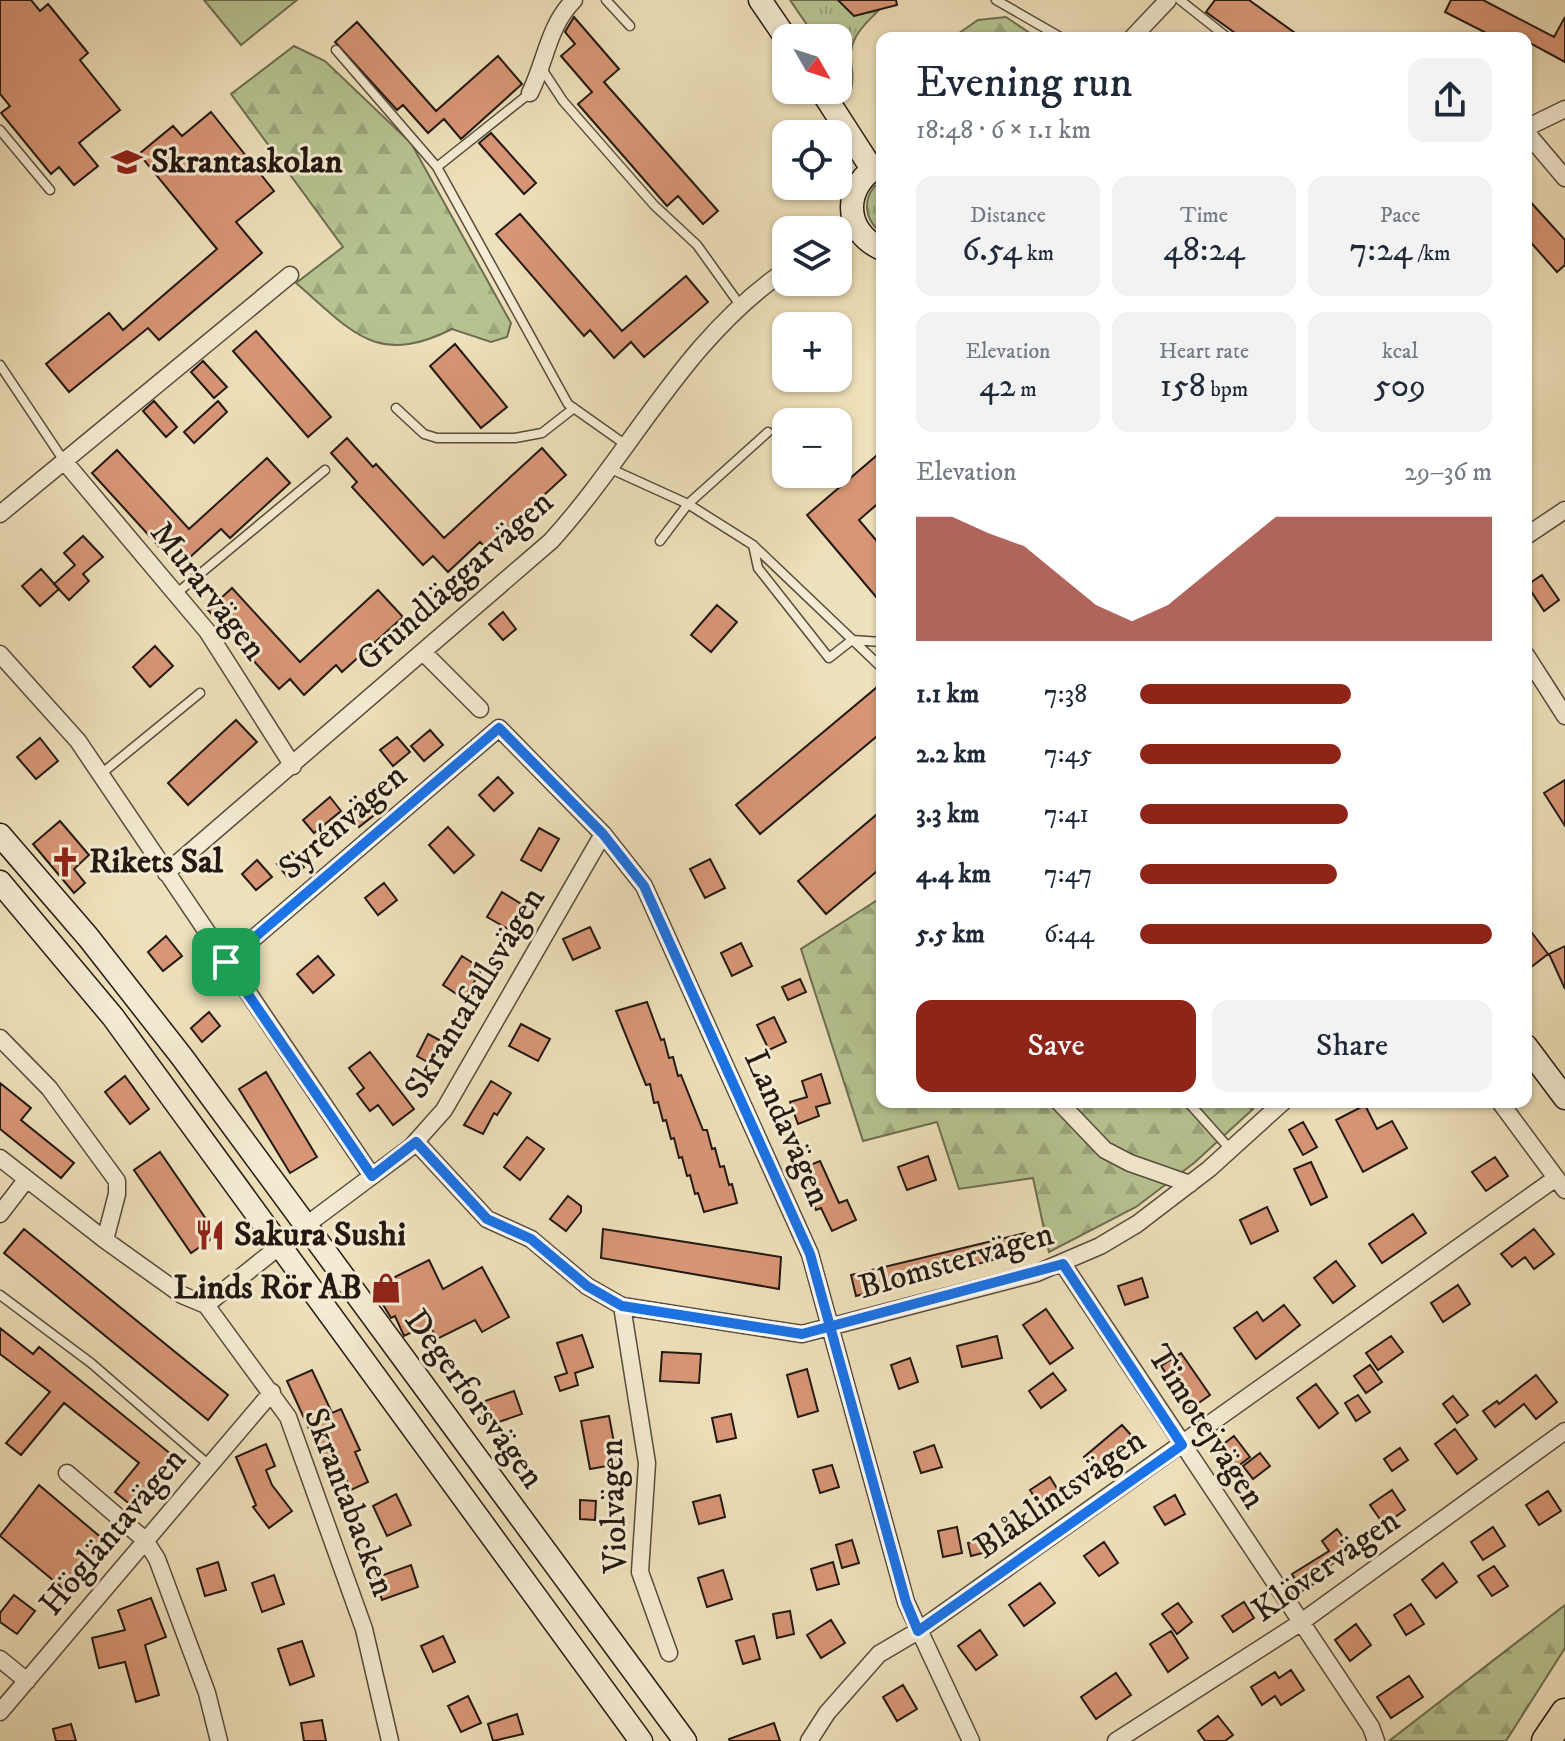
<!DOCTYPE html>
<meta charset="utf-8">
<style>
:root{--surface:#fff;--page:#f2f2f3;--text:#1f2937;--muted:#747a83;--accent:#8f2418}
body{margin:0;font-family:"IM FELL DW Pica",serif;background:var(--page);color:var(--text);height:100vh;display:flex;flex-direction:column;font-size:30px;white-space:nowrap}
*{box-sizing:border-box;margin:0}
p{font-size:26px;color:var(--muted)}
.icon{flex:none;width:44px;height:44px;fill:none;stroke:currentColor;stroke-width:2;stroke-linecap:round;stroke-linejoin:round}
.map{position:relative;flex:1;overflow:hidden}
.panel{position:absolute;left:876px;top:32px;width:656px;height:1076px;display:flex;flex-direction:column;background:var(--surface);border-radius:16px;box-shadow:0 2px 6px #0004}
.panel>*{flex:none}
.needle{width:52px;rotate:129deg}
.buttons{position:absolute;left:772px;top:24px;display:grid;gap:16px}
.buttons a{display:grid;place-items:center;width:80px;height:80px;border-radius:16px;background:var(--surface);box-shadow:0 2px 6px #0004;font-size:40px}
.pin{position:absolute;display:grid;place-items:center;width:68px;height:68px;color:#fff;margin:-34px;border-radius:16px;box-shadow:0 4px 12px #0006}
.round{display:grid;place-items:center;flex:none;width:84px;height:84px;border-radius:16px;background:var(--page)}
.summary{display:flex;align-items:center;justify-content:space-between;height:136px;padding:0 40px}
h1{font-size:44px;font-weight:600;line-height:60px}
.metrics{display:grid;grid-template-columns:repeat(3,1fr);gap:12px;height:136px;padding:8px 40px}
.metrics div{display:grid;align-content:center;border-radius:16px;background:var(--page);text-align:center}
.metrics b{font-size:34px;font-weight:600}
.metrics small{font-size:22px;font-weight:400}
.metrics p{font-size:22px}
.chart{height:224px;padding:16px 40px}
.chart p{display:flex;justify-content:space-between}
.chart svg{width:100%;height:144px;margin-top:8px;fill:var(--accent);opacity:.7}
.cta{display:flex;gap:16px;margin-top:auto;padding:16px 40px}
.cta a{flex:1;height:92px;border-radius:16px;background:var(--accent);color:#fff;font-size:32px;font-weight:600;line-height:92px;text-align:center}
.cta a+a{background:var(--page);color:var(--text)}
ul{padding:0 40px;list-style:none;font-size:26px}
li{display:grid;grid-template-columns:128px 96px 1fr;align-items:center;height:60px}
li i{height:20px;border-radius:10px;background:var(--accent)}
.map>svg:first-child{display:block}
</style>
<div class="map">
<svg width="1565" height="1741" viewBox="0 0 1565 1741">
<defs>
<pattern id="grass-tufts" width="24" height="20" patternUnits="userSpaceOnUse" patternTransform="scale(2)"><rect width="24" height="20" fill="#b6c391"/><path d="M3 7l-1-3M5 7V3M7 7l1-3M15 17l-1-3M17 17v-4M19 17l1-3" fill="none" stroke="#9ca77c"/></pattern>
<pattern id="forest-firs" width="22" height="20" patternUnits="userSpaceOnUse" patternTransform="scale(2)"><rect width="22" height="20" fill="#b6c391"/><path d="M5 1l3.5 6h-7zM16 11l3.5 6h-7z" fill="#9ca77c"/></pattern>
</defs>
<rect width="100%" height="100%" fill="#eee0ba"/>
<filter id="stains"><feTurbulence type="fractalNoise" baseFrequency=".0025" numOctaves="4"/><feColorMatrix values="0 0 0 0 .2 0 0 0 0 .09 0 0 0 0 .02 0 0 0 .5 -.17"/></filter>
<radialGradient id="worn" r=".72"><stop offset=".6" stop-color="#630" stop-opacity="0"/><stop offset="1" stop-color="#630" stop-opacity=".3"/></radialGradient>
<!-- grass -->
<path fill="url(#grass-tufts)" stroke="#6c6e52" stroke-width="2" d="M790,0h48l16,16 25,-6c-12,12 -26,24 -28,42 -1,14 4,24 0,38l-13,-19v-33h-22z
M882,180v53c-20,-15 -20,-39 0,-53z"/>
<!-- forest -->
<path fill="url(#forest-firs)" stroke="#6c6e52" stroke-width="2" d="M1006,17l31,21h-85l26,-18z
M294,46l31,15 86,82 100,180 -4,14 -16,5 -39,-13c-76,38 -99,3 -156,-46l47,-36 -112,-153z
M882,897v205h355l16,7 -59,54 -58,44 -87,45 -16,-74 -74,11 -22,-67 -74,19 -62,-192z
M1565,1605v43l-59,93h-117z"/>
<!-- pitch -->
<path fill="#b6c391" stroke="#6c6e52" stroke-width="2" d="M204,0h93l-56,45z"/>
<!-- building -->
<path fill="#d89676" stroke="#231912" stroke-width="2" d="M0,0h31l9,11 8,-7 40,49 -8,7 40,50 -41,33 19,23 -24,19 -15,-18 -8,7 -50,-61 9,-7 -10,-12z
M838,0h58l1,5 -43,11z
M1215,0h34l53,38h-60l-36,-26z
M1451,0h32l71,37 11,-20v45l-39,-21v-3h-30l-51,-26z
M574,17l45,52 -15,13 114,129 -15,13 -25,-28 -11,10 -89,-102 14,-12 -31,-36 14,-12 -10,-12z
M357,22l79,89 62,-55 24,28 -61,55 -17,-20 -16,14 -25,-28 -6,5 -62,-68z
M211,112l63,79 -38,31 26,31 -103,87 -11,-12 -79,64 -23,-28 63,-51 14,17 94,-81 -78,-95 34,-28 9,10z
M491,133l45,50 -12,11 -45,-51z
M1526,197l39,43v25l-8,7 -31,-35z
M520,214l102,117 64,-55 22,26 -64,55 -13,-15 -17,16 -24,-28 -6,6 -88,-102z
M256,331l75,86 -23,20 -75,-86z
M455,344l52,63 -26,21 -51,-62z
M203,361l24,26 -13,11 -23,-26z
M154,401l23,26 -11,10 -23,-26z
M218,401l9,11 -33,31 -10,-11z
M347,438l26,29 3,-3 68,74 98,-90 24,27 -80,73 -6,-6 -32,30 -15,-16 -10,9 -71,-78 5,-5 -26,-29z
M117,450l72,79 78,-71 23,25 -60,55 -9,-9 -32,29 -15,-16 -10,10 -72,-79z
M882,451v49l-23,20 23,27v57l-75,-89z
M83,536l20,21 -20,17 6,7 -20,19 -15,-16 21,-19 -11,-12z
M41,569l18,20 -19,17 -18,-20z
M1542,575l17,25 -15,11 -17,-26z
M232,588l68,74 78,-72 25,27 -61,55 -6,-7 -32,30 -14,-16 -11,10 -71,-79z
M717,605l20,17 -26,30 -20,-17z
M503,612l13,17 -13,11 -14,-16z
M155,646l18,20 -23,21 -17,-20z
M882,683v49l-122,102 -24,-29z
M236,720l21,22 -69,63 -20,-22z
M430,730l13,15 -19,16 -13,-15z
M397,737l13,15 -17,14 -13,-16z
M40,738l18,23 -22,18 -19,-22z
M498,777l15,16 -19,18 -15,-16z
M1565,780v46l-21,-33z
M330,797l11,14 -27,22 -11,-13z
M365,798l12,15 -18,14 -12,-15z
M882,810v57l-56,47 -28,-33z
M60,821l29,34 -15,14 11,14 -11,10 -41,-49z
M448,827l26,28 -20,18 -25,-28z
M539,828l20,11 -18,32 -20,-11z
M292,852l12,15 -15,12 -12,-15z
M710,859l15,29 -20,10 -15,-29z
M257,860l15,17 -16,13 -14,-16z
M384,883l13,17 -19,15 -13,-17z
M502,892l21,13 -15,24 -21,-12z
M1526,925l22,29 -22,17z
M590,927l10,21 -27,12 -10,-21z
M166,936l16,20 -19,15 -15,-19z
M741,943l11,23 -20,10 -11,-23z
M1565,946v43l-16,-35z
M318,956l16,19 -21,18 -16,-19z
M462,956l20,13 -18,30 -21,-14z
M800,979l6,13 -18,8 -6,-13z
M647,1002l14,38 3,-1 5,19 4,-1 5,19 3,-1 22,55h4l5,19 3,-1 5,19 4,-1 5,19 3,-1 5,19 -33,9 -6,-19 -3,1 -5,-19 -3,1 -5,-19 -3,1 -5,-20 -3,1 -5,-19 -3,1 -5,-19 -4,1 -4,-19 -4,1 -30,-74z
M209,1012l11,14 -18,16 -11,-14z
M774,1017l12,25 -17,8 -12,-25z
M521,1024l29,15 -12,22 -29,-15z
M428,1034l17,9 -12,22 -16,-9z
M370,1052l44,57 -21,16 -15,-20 -8,6 -13,-17 7,-6 -15,-20z
M266,1072l51,85 -27,16 -51,-84z
M821,1074l9,29 -14,4 3,9 -21,8 -8,-22 17,-5 -5,-16z
M125,1076l24,33 -19,15 -25,-32z
M491,1081l20,12 -14,22 -3,-2 -11,21 -19,-9z
M0,1083l31,25 -10,12 53,43 -13,15 -61,-49z
M1365,1105l12,24 15,-8 15,27 -44,24 -27,-52z
M1303,1122l14,25 -14,8 -14,-25z
M527,1137l17,12 -24,31 -16,-13z
M160,1152l57,83 -26,18 -57,-83z
M928,1156l8,24 -29,10 -9,-23z
M1495,1157l13,19 -22,15 -14,-19z
M820,1161l19,42 8,-3 9,20 -24,11 -11,-23 -5,2 -18,-40z
M1311,1162l16,35 -16,8 -17,-36z
M568,1196l13,10v6l-15,19 -16,-12z
M1267,1207l11,24 -27,13 -11,-24z
M1413,1214l13,19 -44,30 -13,-19z
M24,1229l204,166 -20,25 -204,-167z
M603,1229l178,28 -2,32 -178,-31z
M1534,1229l20,25 -20,15 -9,-12 -13,10 -11,-13z
M1025,1233l5,17 -174,46 -5,-21z
M429,1260l14,29 39,-22 27,50 -27,15 -7,-12 -38,19 -8,-15 -25,12 -9,-20 -4,2 -18,-30z
M1336,1261l19,25 -22,17 -19,-25z
M1142,1278l6,19 -23,8 -7,-19z
M1458,1285l12,19 -27,18 -12,-19z
M1284,1305l16,20 -44,34 -22,-31 23,-16 6,9z
M1046,1309l27,39 -23,16 -27,-39z
M0,1328l33,26 6,-7 138,112 -45,47 -17,-14 24,-29 -75,-60 -43,52 -15,-12 44,-51 -50,-38z
M582,1335l11,32 -18,6 3,12 -18,6 -5,-14 12,-4 -10,-30z
M997,1336l5,22 -40,9 -5,-21z
M1391,1336l12,16 -25,18 -12,-17z
M662,1352l39,2 -2,29 -39,-2z
M1181,1353l29,42 -20,14 -29,-43z
M910,1358l8,24 -19,7 -8,-24z
M1370,1365l12,17 -16,11 -12,-17z
M807,1369l11,42 -20,6 -11,-42z
M312,1370l20,43 9,-4 19,41 -5,2 13,30 -17,8 -14,-30 -11,6 -39,-85z
M1053,1373l13,17 -25,18 -12,-17z
M1536,1375l21,27 -21,17 -12,-15 -29,23 -12,-16 14,-10 2,3z
M1316,1384l22,29 -19,15 -22,-30z
M514,1391l8,23 -35,12 -8,-23z
M1358,1395l12,17 -14,9 -11,-18z
M1453,1396l15,19 -11,8 -14,-19z
M731,1414l5,24 -19,4 -5,-24z
M609,1416l9,48 -28,5 -9,-48z
M1122,1425l18,20 -17,15 -5,-7 -24,17 -10,-13z
M1455,1429l22,30 -20,15 -22,-30z
M1234,1436l16,21 -17,13 -16,-21z
M266,1444l9,22 -9,4 6,15 20,26 -23,17 -16,-21 3,-2 -20,-48z
M934,1445l8,22 -21,6 -7,-21z
M1400,1448l8,12 -16,11 -8,-12z
M1260,1453l10,13 -17,13 -10,-13z
M832,1465l7,22 -19,6 -7,-23z
M1050,1477l11,18 -20,13 -11,-18z
M39,1485l65,55 -38,51 -66,-55z
M1392,1490l13,20 -21,15 -14,-20z
M1548,1491l13,20 -22,14 -13,-20z
M396,1494l15,31 -24,11 -14,-30z
M720,1495l5,22 -26,7 -6,-22z
M1175,1495l10,19 -20,11 -11,-18z
M580,1500l16,1 -1,19 -15,-1z
M957,1527l5,26 -19,4 -5,-26z
M1493,1527l12,19 -22,14 -12,-18z
M1337,1529l15,20 -32,24 3,5 -21,13 -10,-17 37,-23 -7,-10z
M987,1538l3,13 -19,5 -3,-13z
M852,1540l7,23 -17,5 -6,-23z
M1104,1542l14,21 -19,13 -15,-20z
M218,1562l8,28 -21,6 -8,-27z
M833,1562l6,22 -22,6 -6,-21z
M1443,1563l14,19 -21,16 -14,-18z
M411,1565l7,22 -36,13 -7,-22z
M1494,1566l14,20 -16,10 -14,-20z
M723,1570l9,29 -25,8 -9,-29z
M274,1575l10,29 -22,8 -10,-29z
M1040,1583l15,20 -31,23 -15,-21z
M14,1595l21,16 -18,23 -17,-12v-9z
M151,1598l15,39 -21,8 14,50 -23,7 -11,-40 -26,6 -7,-30 33,-8 -7,-20z
M1244,1602l10,16 -21,14 -11,-16z
M1178,1603l14,19 -15,12 -15,-20z
M1411,1604l13,20 -18,11 -12,-20z
M790,1611l4,23 -17,4 -4,-24z
M831,1620l14,23 -24,15 -14,-23z
M1356,1624l15,21 -21,16 -15,-21z
M980,1630l17,25 -21,15 -18,-24z
M1171,1631l17,27 -20,14 -18,-28z
M443,1636l12,26 -22,10 -12,-26z
M754,1636l6,23 -17,5 -7,-23z
M302,1641l12,35 -24,9 -12,-36z
M1291,1670l13,20 -23,15 -6,-9 -13,9 -11,-18 24,-15 4,6z
M1116,1673l15,22 -35,24 -15,-22z
M1409,1676l14,21 -32,21 -14,-21z
M903,1685l14,24 -20,12 -14,-24z
M468,1696l13,27 -20,9 -13,-26z
M517,1714l6,20 -30,7 -5,-17z
M1218,1716l15,19 -8,6h-20l-7,-10z
M322,1720l4,21h-22l-3,-18z
M774,1723l6,18h-50l-1,-2z
M71,1724l5,17h-20l-3,-12z"/>
<g fill="none" stroke-linecap="round" stroke-linejoin="round">
<!-- lane casing -->
<g stroke="#564b3c" stroke-width="11">
<path id="lane" d="M606,0l24,26
M996,0l66,38
M1180,0l48,38
M336,50l101,117
M542,69l21,32 91,104 43,40 43,60
M530,93l-93,74 131,237 58,41
M0,130l50,60
M0,365l64,96
M396,408l28,26 13,4h78l27,-5 32,-25
M611,469l77,35 65,41 129,123
M660,541l28,-37 80,-72
M753,545l5,23 71,90 23,-18 30,2
M177,593l148,-123
M101,774l99,-81
M1188,1102l42,47
M0,1295l91,68 118,102"/>
</g>
<!-- street casing -->
<g stroke="#564b3c" stroke-width="19">
<path id="street" d="M1132,38l36,-38
M530,93c16,-32 18,-67 44,-93
M1526,128l39,-19
M1526,132l39,46
M838,238l19,-8
M64,461l143,170 86,135
M0,514l290,-239
M1526,536l39,-26
M424,653l56,56
M0,654l78,87 294,435
M1526,655l39,61
M166,873l385,-332c81,-89 133,-202 235,-271
M226,962l273,-234 104,106 41,52 166,368 96,348 65,139
M0,1038l49,50 68,93v13l-12,46
M1059,1102l46,48 25,13 60,21
M1500,1102l65,88
M416,1142l71,77 44,20 56,47 35,20 180,28 235,-61 63,-27 37,-22 72,-55 74,-67
M0,1158l105,82 77,55 24,10
M0,1214l26,-34
M305,1226l106,-79 33,-37 159,-276
M1063,1264l308,463 5,14
M206,1305l82,112 76,212 26,112
M206,1305l75,-60
M622,1306l25,157 -7,109 29,81
M67,1473l78,67 12,19 50,134 12,48
M0,1659l27,22
M0,1712l272,-320
M809,1741l18,-28 52,-59 39,-23 638,-453
M1116,1741l184,-118 265,-192"/>
</g>
<!-- secondary casing -->
<g stroke="#231912" stroke-width="25">
<path id="secondary" d="M760,0l26,38
M821,90l51,79
M882,164c-39,19 -41,67 0,85
M0,835l88,102 94,120 503,684
M0,882l113,135 528,724
M1526,1046l39,52"/>
</g>
<!-- highway casing -->
<g stroke="#231912" stroke-width="31">
<path id="highway" d="M1546,1741l19,-28"/>
</g>
<!-- lane -->
<use href="#lane" stroke="#f4ebd2" stroke-width="8"/>
<!-- street -->
<use href="#street" stroke="#f4ebd2" stroke-width="16"/>
<!-- secondary -->
<use href="#secondary" stroke="#f4ebd2" stroke-width="22"/>
<!-- highway -->
<use href="#highway" stroke="#eee0ba" stroke-width="28"/>
</g>
<g fill="none" stroke-linecap="round" stroke-linejoin="round">
<!-- route casing -->
<g stroke="#fff" stroke-width="16">
<path id="route" d="M226,962l146,214 44,-34 71,77 44,20 56,47 35,20 180,28 261,-70 119,181 -264,186 -12,-29 -96,-348 -166,-368 -41,-52 -104,-106 -273,234"/>
</g>
<!-- route -->
<use href="#route" stroke="#1a73e8" stroke-width="10"/>
</g>
<!-- icons -->
<defs>
<g id="school-bare" transform="scale(2.4)"><path d="M0-5L7-2L0 1L-7-2ZM-4 1L0 2.5L4 1V4Q0 6-4 4Z" fill="#8f2418" stroke="#f4ebd2" stroke-width="2.5" paint-order="stroke"/></g>
<g id="church-bare" transform="scale(2.4)"><path d="M-1.2-6h2.4v3.5h3.3v2.4h-3.3V6h-2.4V-.1h-3.3v-2.4h3.3Z" fill="#8f2418" stroke="#f4ebd2" stroke-width="2.5" paint-order="stroke"/></g>
<g id="restaurant-bare" transform="scale(2.4)"><path d="M-5-6h1v4h1v-4h1v4h1v-4h1v5L-1.5 .5V6h-2V.5L-5-1ZM5-6V6H3V1.5H1.5Q1.5-4 5-6Z" fill="#8f2418" stroke="#f4ebd2" stroke-width="2.5" paint-order="stroke"/></g>
<g id="shop-bare" transform="scale(2.4)"><path d="M-5-2.5h2.3a2.7 3.5 0 0 1 5.4 0H5L5.5 6h-11ZM-1.5-2.5h3a1.5 2.3 0 0 0-3 0Z" fill="#8f2418" stroke="#f4ebd2" stroke-width="2.5" paint-order="stroke"/></g>
</defs>
<g fill-rule="evenodd">
<use href="#school-bare" x="127" y="162"/>
<use href="#church-bare" x="65" y="862"/>
<use href="#restaurant-bare" x="210" y="1235"/>
<use href="#shop-bare" x="386" y="1288"/>
</g>
<g text-anchor="middle" dominant-baseline="central" stroke-width="6" stroke-linejoin="round" paint-order="stroke">
<!-- poi labels -->
<g font-size="34" font-weight="bold" fill="#231912" stroke="#f4ebd2" text-anchor="start">
<text x="151" y="162">Skrantaskolan</text>
<text x="89" y="862">Rikets Sal</text>
<text x="234" y="1235">Sakura Sushi</text>
<text x="362" y="1288" text-anchor="end">Linds Rör AB</text>
</g>
<!-- street labels -->
<g font-size="34" fill="#231912" stroke="#f4ebd2">
<text transform="translate(455 581) rotate(-42)">Grundläggarvägen</text>
<text transform="translate(208 591) rotate(52)">Murarvägen</text>
<text transform="translate(343 822) rotate(-41)">Syrénvägen</text>
<text transform="translate(475 993) rotate(-59)">Skrantafallsvägen</text>
<text transform="translate(787 1128) rotate(66)">Landavägen</text>
<text transform="translate(956 1261) rotate(-16)">Blomstervägen</text>
<text transform="translate(474 1399) rotate(54)">Degerforsvägen</text>
<text transform="translate(1206 1427) rotate(57)">Timotejvägen</text>
<text transform="translate(1060 1494) rotate(-35)">Blåklintsvägen</text>
<text transform="translate(349 1502) rotate(69)">Skrantabacken</text>
<text transform="translate(614 1506) rotate(-92)">Violvägen</text>
<text transform="translate(113 1532) rotate(-50)">Högläntavägen</text>
<text transform="translate(1326 1566) rotate(-35)">Klövervägen</text>
</g>
</g>
<rect width="100%" height="100%" filter="url(#stains)"/>
<rect width="100%" height="100%" fill="url(#worn)"/>
</svg>
<div class="buttons">
<a><svg class="needle" viewBox="-14 -14 28 28"><path d="M0-13l5 13h-10z" fill="#e53935"/><path d="M0 13l5-13h-10z" fill="#747a83"/></svg></a>
<a><svg class="icon" aria-label="locate" viewBox="0 0 24 24"><circle cx="12" cy="12" r="6"/><path d="M12 2v4M12 18v4M2 12h4M18 12h4"/></svg></a>
<a><svg class="icon" aria-label="layers" viewBox="0 0 24 24"><path d="M12 4l9 5-9 5-9-5zM3 14l9 5 9-5"/></svg></a>
<a>+</a>
<a>−</a>
</div>
<div class="pin" style="left:226px;top:962px;background:#1e9e55"><svg class="icon" aria-label="arrive" viewBox="0 0 24 24"><path d="M6 21V4h12l-3 4 3 4H6"/></svg></div>
<section class="panel">
<div class="summary"><div><h1>Evening run</h1><p>18:48 · 6 × 1.1 km</p></div><a class="round"><svg class="icon" aria-label="share" viewBox="0 0 24 24"><path d="M12 15V3M7 8l5-5 5 5M5 13v7h14v-7"/></svg></a></div>
<div class="metrics">
<div><p>Distance</p><b>6.54<small> km</small></b></div>
<div><p>Time</p><b>48:24</b></div>
<div><p>Pace</p><b>7:24<small> /km</small></b></div>
</div>
<div class="metrics">
<div><p>Elevation</p><b>42<small> m</small></b></div>
<div><p>Heart rate</p><b>158<small> bpm</small></b></div>
<div><p>kcal</p><b>509</b></div>
</div>
<div class="chart"><p><span>Elevation</span>29–36 m</p>
<svg viewBox="0 0 160 44" preserveAspectRatio="none"><path d="M0 44V6L10 6L20 11L30 15L40 24L50 33L60 38L70 33L80 24L90 15L100 6L110 6L120 6L130 6L140 6L150 6L160 6V44z"/></svg>
</div>
<ul>
<li><b>1.1 km</b>7:38<i style="width:60%"></i></li>
<li><b>2.2 km</b>7:45<i style="width:57%"></i></li>
<li><b>3.3 km</b>7:41<i style="width:59%"></i></li>
<li><b>4.4 km</b>7:47<i style="width:56%"></i></li>
<li><b>5.5 km</b>6:44<i style="width:100%"></i></li>
</ul>
<div class="cta"><a>Save</a><a>Share</a></div>
</section>
</div>
